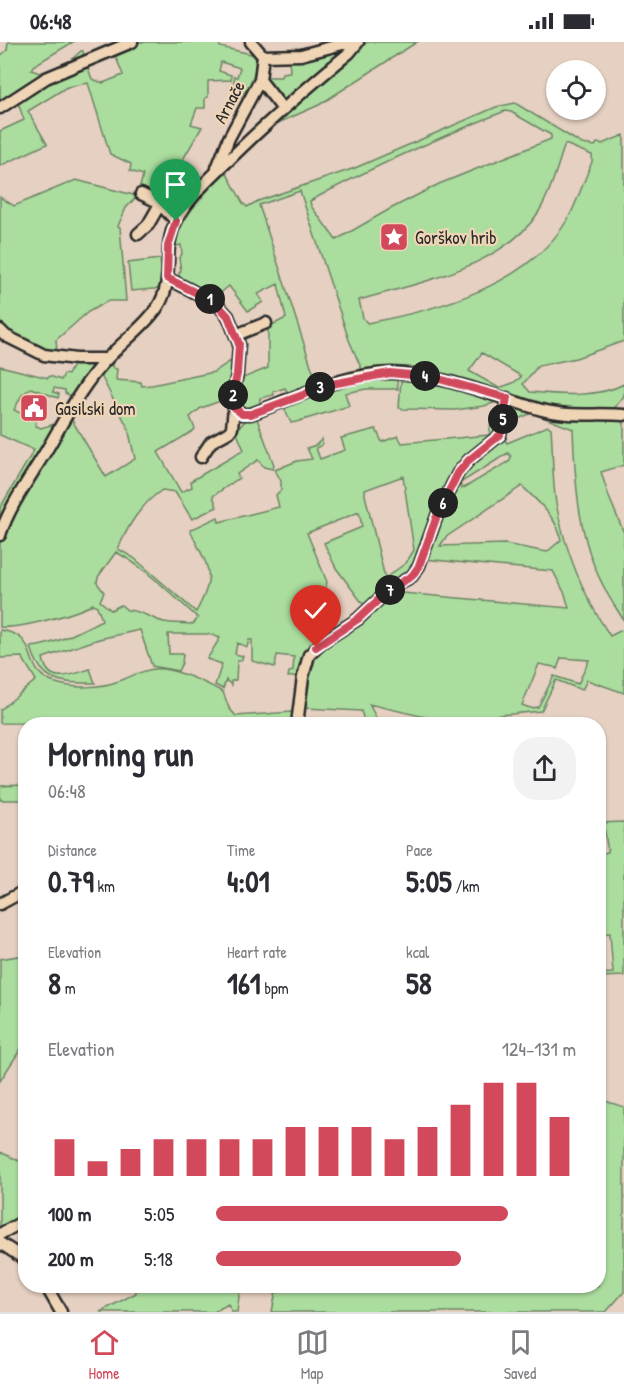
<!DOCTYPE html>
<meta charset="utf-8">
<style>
:root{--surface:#fff;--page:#f2f2f3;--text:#2b2b33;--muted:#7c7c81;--line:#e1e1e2;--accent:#d1495b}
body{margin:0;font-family:"Patrick Hand",sans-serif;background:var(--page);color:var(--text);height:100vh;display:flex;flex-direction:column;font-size:22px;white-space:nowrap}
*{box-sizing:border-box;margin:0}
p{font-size:20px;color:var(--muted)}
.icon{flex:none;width:33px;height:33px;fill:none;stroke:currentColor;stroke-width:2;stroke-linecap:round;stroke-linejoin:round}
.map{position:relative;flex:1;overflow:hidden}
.sheet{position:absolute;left:18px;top:675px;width:588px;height:576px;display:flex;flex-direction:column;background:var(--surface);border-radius:24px;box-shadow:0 2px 4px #0004}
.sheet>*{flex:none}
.controls{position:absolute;left:546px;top:18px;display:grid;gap:12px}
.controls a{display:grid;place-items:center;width:60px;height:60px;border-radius:50%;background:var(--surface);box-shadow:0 2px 4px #0004;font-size:30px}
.pin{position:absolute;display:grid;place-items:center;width:51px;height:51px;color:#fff;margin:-62px -26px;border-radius:50% 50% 50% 0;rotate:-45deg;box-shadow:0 0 6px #0007}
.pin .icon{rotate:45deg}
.km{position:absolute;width:30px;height:30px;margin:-15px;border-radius:50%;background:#222;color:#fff;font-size:16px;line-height:30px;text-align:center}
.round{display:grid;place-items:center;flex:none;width:63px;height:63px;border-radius:24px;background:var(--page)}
.head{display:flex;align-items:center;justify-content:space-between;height:102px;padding:0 30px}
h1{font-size:33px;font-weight:700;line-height:45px}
.metrics{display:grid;grid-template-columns:repeat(3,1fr);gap:9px;height:102px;padding:6px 30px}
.metrics div{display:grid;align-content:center}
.metrics b{font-size:30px;font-weight:700}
.metrics small{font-size:16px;font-weight:400}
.metrics p{font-size:16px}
.chart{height:168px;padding:12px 30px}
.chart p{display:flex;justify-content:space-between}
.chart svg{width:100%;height:108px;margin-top:6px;stroke:var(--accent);stroke-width:6}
ul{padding:0 30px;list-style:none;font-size:20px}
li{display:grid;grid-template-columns:96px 72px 1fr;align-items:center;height:45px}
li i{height:15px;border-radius:8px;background:var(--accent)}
.status{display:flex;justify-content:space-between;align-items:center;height:42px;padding:0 30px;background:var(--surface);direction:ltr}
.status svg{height:16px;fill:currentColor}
.menu{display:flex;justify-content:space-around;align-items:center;height:84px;border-top:2px solid var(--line);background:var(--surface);font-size:16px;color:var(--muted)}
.menu a{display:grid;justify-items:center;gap:3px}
.menu .active{color:var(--accent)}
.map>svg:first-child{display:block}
</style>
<div class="status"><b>06:48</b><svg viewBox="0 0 49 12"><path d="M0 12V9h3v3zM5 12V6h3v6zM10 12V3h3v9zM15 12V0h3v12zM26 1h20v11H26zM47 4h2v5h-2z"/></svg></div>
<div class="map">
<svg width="624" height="1270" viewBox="0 0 624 1270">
<rect width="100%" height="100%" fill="#e5d0c1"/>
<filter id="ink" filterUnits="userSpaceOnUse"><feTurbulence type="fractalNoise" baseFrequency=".0167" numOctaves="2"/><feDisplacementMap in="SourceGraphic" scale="12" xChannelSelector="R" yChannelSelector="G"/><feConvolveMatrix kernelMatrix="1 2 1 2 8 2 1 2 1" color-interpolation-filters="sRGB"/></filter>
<g filter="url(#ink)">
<!-- green -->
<path fill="#abdd9e" stroke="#6b8464" stroke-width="1.5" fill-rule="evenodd" d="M8,0h65l-40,24 -2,4 9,3 33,-11 -2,-2 10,-9h2l1,7 -84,47v-49l7,-6z
M138,0h81l1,5 31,7 4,2c3,18 -8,37 -21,48v-28l3,1 3,-9 -19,-6 -2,9 12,4v5l-23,1v16l-3,1v10h-8l-6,16 11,3 -20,34 4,4 -11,20 13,8v4l-14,18 -35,-24 4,-16 -13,-4 1,-7 -21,-10 -22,-71 -21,4 -39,24 19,33 -47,22v-35l24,-11 -7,-20 32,-22 37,-15 6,16 11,4 20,-8 -9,-23z
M368,0h49l-98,63 -41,18 -49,45 -3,4 17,31 4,4 11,-6 97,-33 141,-61 19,-4 67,41 13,2 2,-3 5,1 22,-9v206l-48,17 -38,8 -15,18 7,8c30,3 68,6 94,-8v12l-11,14 -62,-2 -63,-18 -125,-18 -14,-32 -49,-149 -41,14 58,179 -27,12 -5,-8 -12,4 1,3 -14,3v10l-14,5 -10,-11 2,-22 30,-12v-41l18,-9 -8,-34 -20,10 5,8 -15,9 -19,-25 -16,13 -34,-16v-10l2,-2 -2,-13 3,-4 -1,-9 -5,1c2,-51 148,-173 192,-204zM505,69l6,1 40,23v4l-112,45 -49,25 -54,31 -25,-34 -1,-5c63,-35 128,-63 195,-90zM565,102l27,11v7c-8,18 -14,38 -23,55 -38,68 -132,93 -202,106l-4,-5 -4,-18c58,-17 144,-33 179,-87 13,-21 19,-46 27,-69zM482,311l39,23v1l-8,6 -14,5 -30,-17z
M344,5l-1,5 -57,49 -4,1 -18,-23 3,-2h14l1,-4 8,-1 -1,-15z
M76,138l61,16 -11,12 -8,18 2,1 6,74h-18l-20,11 -32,28 1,12 -19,-5 -38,-20v-130l14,9z
M160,217l4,29 -33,3 -3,-28z
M235,316l-3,36h-6v5l-25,9 -11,9 5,12 -2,2 -35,21 23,40 11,-5 -1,-6 53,-31 -8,-19 10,-11 10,-4 18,49 -1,4 -9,-2 -6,-7 -21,14 2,4 -26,18 4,11 -25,12 -17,-27 -13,-2c-22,15 -34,36 -44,59l16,9 62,54c22,-40 12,-43 -6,-82l28,-13 1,5 60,-15 -3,-12 5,-5v-9l-6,-11 22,-9 15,-2 -5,-11 9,-3 6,-6v6l-6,3 4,11 25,-9 -4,-12 35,-9 6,13 16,-6 4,7 87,-8 2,-13 10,-1 -2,10 -37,34 -47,103 -49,40 -30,-40 -12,-25 38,-16 -3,-15 -52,21 20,49 -2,8 -10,9 -14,1 -1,3 -6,1 2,16h9l1,3h11l3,17 -19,36 -13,1 1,-5 4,-1 1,-14 -17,-2 -2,12 -23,-6v-21h-3l-2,7 -10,-4 -2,11 8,2 -2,5h-4l-1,19 -5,1v4l-5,-5 -3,9 -8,-4 7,-21 -15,-5 13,-21 -11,-4h-41l1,20h14l-1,9 -4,8 -26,-5 -12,-36 -41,9 -56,19c5,28 28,17 47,11l5,14c-34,0 -54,0 -64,-36 27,-3 46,-15 71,-27l-5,-14 -4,-2c-16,10 -75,25 -93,23v-84l5,-14 65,-112 36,60 29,-18 -7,-31 -29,-56 12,-11 2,7 4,1 -1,11 25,2 1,4 10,-1 62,-13zM403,434l11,74 -8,13 -21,15 -20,-83v-5zM116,510c30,16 56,43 82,66l-5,6c-10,-1 -20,0 -29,-2 -13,-3 -24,-12 -37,-12l-6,-5 -10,5 -11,-9 4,-9 -7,-9 1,-6z
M75,319h23l-23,37 -10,-5v-3l-11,-2 -1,4 6,2 -1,4 -27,-10 -9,7 -8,15 22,11v5l5,2 13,-4 4,2 -58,99v-17l34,-58 -34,-15v-69l48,12 2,-2 11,4 3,-6 4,1z
M394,336l3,3 1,8h-32l-21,4 4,13 -53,16 -5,1 -6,-13 1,-3 57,-22z
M403,336l67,12 30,11 -16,5 -29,4 -52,-1 -4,-1 2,-28z
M513,365l111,11v47l-23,7 8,25 15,36v88c-6,-11 -14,-21 -19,-32 -27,-49 -30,-106 -32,-160l-41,-16 -26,11 -1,16 2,3 41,-17 3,2c2,24 1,51 5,75 9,48 27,92 54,133l14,-7v64l-37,-13 -5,10 -26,-10 -15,31 -41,4 -27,9h-18l-86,-20 10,19 -5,-2v3h-12l1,-7 -2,-6 -56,-3 -1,15 21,1h-26l10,-65 82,-67 178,16 -4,-14 -12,-23 -129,-12 36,-86 31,-26 19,-39zM508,411l3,3 -1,5 -48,28 -2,-6zM522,444c15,15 36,32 39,54l-14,12 -42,-8 -65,2 6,-9zM561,616l28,2 -11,24 -24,-8 -16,31 -8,1 -8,-3 17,-41 15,3 3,2z
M0,588c44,6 18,41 56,53 19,6 44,5 63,-2 12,-4 23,-11 35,-12 20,-2 52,14 69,23l6,16 7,8 56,-4 4,2v10l-296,-1v-13l36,-30 -14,-23 -22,1z
M25,743v15h-25v-14z
M624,780v154l-25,1v-3l14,-1 -3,-40 -11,1v-80l9,-2 -4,-25h-5v-4z
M25,913v89l-3,3 -22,34v-122z
M599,1057l25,8v185l-18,20h-334l5,-26h321z
M0,1110l26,12 -1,54 -25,12z
M136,1244h106l-2,3 -3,23h-5l-4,-8 -14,8h-114l36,-19z"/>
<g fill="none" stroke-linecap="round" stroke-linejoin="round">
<!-- minor casing -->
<g stroke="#2b2b2b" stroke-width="15">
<path id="minor" d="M251,0l12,14 -3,24
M263,14l38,-1 49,-13
M0,66l46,-30 86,-36
M217,126l12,-30 31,-58 22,28
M141,152l17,8 18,19
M138,192l10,-9 12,-21
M167,236l49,25 12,13 11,28 -2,30 -5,24 2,9 8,7h9c43,-16 94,-41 140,-41 53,1 101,23 151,37 27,7 55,3 82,5
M0,288l6,6 38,19 32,4h30
M236,293l30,-12
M201,415l10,-15 18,-10 3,-4 2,-21
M0,493c10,-30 30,-57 46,-84 18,-30 35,-65 60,-91 16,-18 37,-32 51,-52 19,-28 4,-57 19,-87 13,-24 34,-43 54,-62 38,-38 78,-72 119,-106l9,-11
M297,682l6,-47 6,-22 15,-14 34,-22 32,-30 22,-13 7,-10 19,-53 20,-40 11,-13 31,-25 7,-37
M0,862l26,-14
M0,1192l26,-14
M0,1201l26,17
M46,1244l15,26"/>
</g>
<!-- minor -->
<use href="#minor" stroke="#efd5b6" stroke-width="10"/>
</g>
</g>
<g fill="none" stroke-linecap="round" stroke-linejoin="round" filter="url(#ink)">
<!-- route casing -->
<g stroke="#fff" stroke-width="12">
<path id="route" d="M176,179l-8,25 -1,32 49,25 12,13 11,28 -2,30 -5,24 2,9 8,7h9l52,-19 18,-9 69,-13 42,4 75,21 -7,37 -31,25 -11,13 -20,40 -19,53 -7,10 -22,13 -32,30 -42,28"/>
</g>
<!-- route -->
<use href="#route" stroke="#d1495b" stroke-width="8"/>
</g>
<!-- icons -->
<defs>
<g id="sight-square" transform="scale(1.5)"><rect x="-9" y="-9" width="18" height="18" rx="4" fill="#d1495b" stroke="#efd5b6"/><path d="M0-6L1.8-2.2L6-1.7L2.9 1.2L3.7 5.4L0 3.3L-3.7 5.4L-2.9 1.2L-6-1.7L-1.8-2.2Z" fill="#fff"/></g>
<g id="civic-square" transform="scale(1.5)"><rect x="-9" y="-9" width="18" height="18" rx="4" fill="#d1495b" stroke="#efd5b6"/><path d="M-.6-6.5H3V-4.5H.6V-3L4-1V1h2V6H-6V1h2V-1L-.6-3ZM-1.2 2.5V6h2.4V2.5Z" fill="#fff"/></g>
</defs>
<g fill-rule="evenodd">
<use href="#sight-square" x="394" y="195"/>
<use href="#civic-square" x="34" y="366"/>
</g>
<g text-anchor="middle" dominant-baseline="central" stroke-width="4.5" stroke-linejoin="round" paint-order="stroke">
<!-- street labels -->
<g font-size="18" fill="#2b2b2b" stroke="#efd5b6">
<text transform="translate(229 60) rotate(-62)">Arnače</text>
</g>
<!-- poi labels -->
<g font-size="18" fill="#2b2b2b" stroke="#efd5b6" text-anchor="start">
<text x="415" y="195">Gorškov hrib</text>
<text x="55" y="366">Gasilski dom</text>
</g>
</g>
</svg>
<div class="controls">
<a><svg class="icon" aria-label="locate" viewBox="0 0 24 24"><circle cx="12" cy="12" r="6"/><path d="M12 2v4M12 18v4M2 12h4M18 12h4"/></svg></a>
</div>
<div class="pin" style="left:176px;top:179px;background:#1e9e55"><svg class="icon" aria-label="arrive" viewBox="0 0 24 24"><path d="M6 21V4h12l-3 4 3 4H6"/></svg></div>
<div class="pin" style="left:316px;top:605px;background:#d93025"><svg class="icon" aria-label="check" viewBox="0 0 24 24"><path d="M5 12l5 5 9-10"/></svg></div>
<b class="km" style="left:210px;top:257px">1</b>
<b class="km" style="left:233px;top:353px">2</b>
<b class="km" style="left:320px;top:345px">3</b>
<b class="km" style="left:425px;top:334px">4</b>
<b class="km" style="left:503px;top:377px">5</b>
<b class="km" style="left:443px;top:461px">6</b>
<b class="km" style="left:390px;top:548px">7</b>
<section class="sheet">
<div class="head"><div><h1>Morning run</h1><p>06:48</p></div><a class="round"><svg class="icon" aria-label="share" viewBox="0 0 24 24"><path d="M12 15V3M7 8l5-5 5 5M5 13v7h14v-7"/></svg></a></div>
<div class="metrics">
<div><p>Distance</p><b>0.79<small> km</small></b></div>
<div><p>Time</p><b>4:01</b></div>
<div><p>Pace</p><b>5:05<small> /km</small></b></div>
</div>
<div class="metrics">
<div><p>Elevation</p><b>8<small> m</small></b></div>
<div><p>Heart rate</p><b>161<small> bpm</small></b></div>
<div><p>kcal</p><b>58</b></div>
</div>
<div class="chart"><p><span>Elevation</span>124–131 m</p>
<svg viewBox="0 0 160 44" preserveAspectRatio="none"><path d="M5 44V29M15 44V38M25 44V33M35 44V29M45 44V29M55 44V29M65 44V29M75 44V24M85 44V24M95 44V24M105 44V29M115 44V24M125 44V15M135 44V6M145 44V6M155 44V20"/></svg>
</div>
<ul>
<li><b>100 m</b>5:05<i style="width:81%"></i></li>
<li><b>200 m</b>5:18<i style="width:68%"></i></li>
</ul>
</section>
</div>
<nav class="menu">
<a class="active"><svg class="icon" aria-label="home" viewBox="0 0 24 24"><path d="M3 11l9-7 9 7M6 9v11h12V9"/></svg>Home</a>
<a><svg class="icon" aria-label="map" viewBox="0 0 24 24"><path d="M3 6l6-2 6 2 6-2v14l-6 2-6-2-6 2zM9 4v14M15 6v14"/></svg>Map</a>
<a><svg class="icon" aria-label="saved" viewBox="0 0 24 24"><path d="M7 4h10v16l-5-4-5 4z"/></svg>Saved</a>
</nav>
